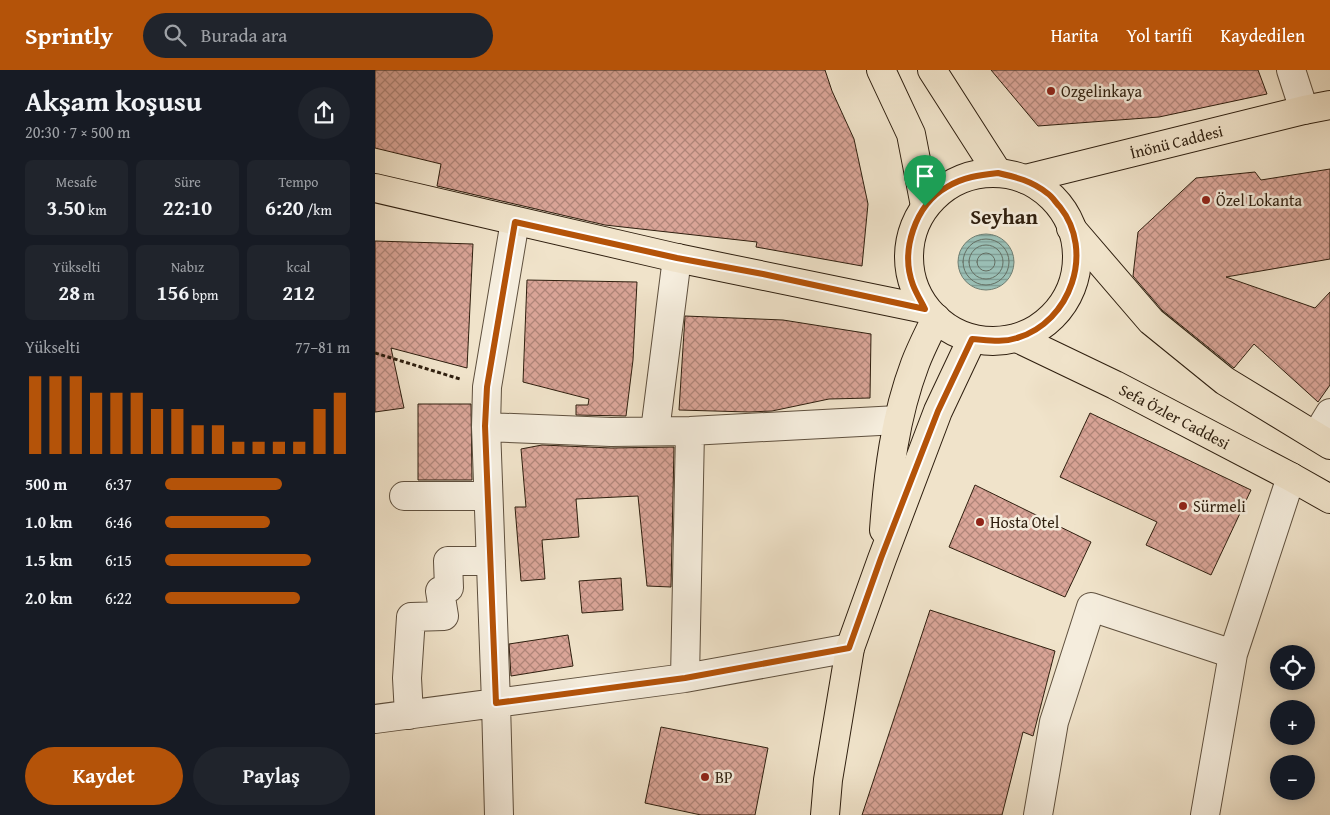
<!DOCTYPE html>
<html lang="tr">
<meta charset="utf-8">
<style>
:root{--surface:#171b24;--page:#20242c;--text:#f1f3f6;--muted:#9ea1a6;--accent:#b45309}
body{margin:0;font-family:"Gentium Book Plus",serif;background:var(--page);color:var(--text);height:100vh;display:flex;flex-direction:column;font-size:19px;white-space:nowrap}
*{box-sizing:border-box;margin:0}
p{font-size:16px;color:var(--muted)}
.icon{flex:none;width:28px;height:28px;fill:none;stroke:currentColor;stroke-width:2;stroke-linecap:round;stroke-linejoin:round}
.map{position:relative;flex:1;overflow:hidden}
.side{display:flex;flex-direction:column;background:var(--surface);width:375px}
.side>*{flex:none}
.fabs{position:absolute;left:895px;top:575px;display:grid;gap:10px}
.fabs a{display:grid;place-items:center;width:45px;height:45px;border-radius:50%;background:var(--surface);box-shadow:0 2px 12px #0003;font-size:25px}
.pin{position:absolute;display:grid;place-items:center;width:42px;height:42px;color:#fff;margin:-51px -21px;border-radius:50% 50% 50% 0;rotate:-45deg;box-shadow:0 0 5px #0007}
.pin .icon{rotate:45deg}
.round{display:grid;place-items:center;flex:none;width:52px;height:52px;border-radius:26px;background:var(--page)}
.headline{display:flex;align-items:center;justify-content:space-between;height:85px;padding:0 25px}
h1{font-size:28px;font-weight:700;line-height:38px}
.metrics{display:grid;grid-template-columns:repeat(3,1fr);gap:8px;height:85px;padding:5px 25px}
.metrics div{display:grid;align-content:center;border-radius:8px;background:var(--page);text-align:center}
.metrics b{font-size:21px;font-weight:700}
.metrics small{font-size:14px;font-weight:400}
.metrics p{font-size:14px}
.chart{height:140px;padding:10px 25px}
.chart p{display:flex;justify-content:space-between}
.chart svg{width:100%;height:90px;margin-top:5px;stroke:var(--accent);stroke-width:6}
.primary-button{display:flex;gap:10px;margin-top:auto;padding:10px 25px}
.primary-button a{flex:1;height:58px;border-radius:30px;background:var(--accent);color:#fff;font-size:20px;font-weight:700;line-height:58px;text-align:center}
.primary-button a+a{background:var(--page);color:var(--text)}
ul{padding:0 25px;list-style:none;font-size:16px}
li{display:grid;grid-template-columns:80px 60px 1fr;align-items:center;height:38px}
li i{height:12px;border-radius:6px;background:var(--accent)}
header{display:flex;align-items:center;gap:30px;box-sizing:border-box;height:70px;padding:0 25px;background:var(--accent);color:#fff}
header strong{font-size:24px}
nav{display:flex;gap:28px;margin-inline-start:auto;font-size:18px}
.search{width:350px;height:45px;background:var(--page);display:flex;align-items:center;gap:12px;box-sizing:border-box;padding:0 18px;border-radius:28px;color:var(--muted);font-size:19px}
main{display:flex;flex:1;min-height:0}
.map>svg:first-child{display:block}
</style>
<header>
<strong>Sprintly</strong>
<div class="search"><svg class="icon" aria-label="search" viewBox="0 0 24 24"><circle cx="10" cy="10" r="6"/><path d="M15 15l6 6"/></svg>Burada ara</div>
<nav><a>Harita</a><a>Yol tarifi</a><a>Kaydedilen</a></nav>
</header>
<main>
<section class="side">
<div class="headline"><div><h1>Akşam koşusu</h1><p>20:30 · 7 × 500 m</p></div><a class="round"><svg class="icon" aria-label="share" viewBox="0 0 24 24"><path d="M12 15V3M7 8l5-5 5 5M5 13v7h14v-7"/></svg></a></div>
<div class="metrics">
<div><p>Mesafe</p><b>3.50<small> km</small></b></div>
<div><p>Süre</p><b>22:10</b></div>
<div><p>Tempo</p><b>6:20<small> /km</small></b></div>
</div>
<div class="metrics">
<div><p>Yükselti</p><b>28<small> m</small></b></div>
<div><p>Nabız</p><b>156<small> bpm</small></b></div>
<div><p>kcal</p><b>212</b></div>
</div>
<div class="chart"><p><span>Yükselti</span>77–81 m</p>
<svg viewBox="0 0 160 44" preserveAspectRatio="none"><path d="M5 44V6M15 44V6M25 44V6M35 44V14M45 44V14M55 44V14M65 44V22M75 44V22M85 44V30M95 44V30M105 44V38M115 44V38M125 44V38M135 44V38M145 44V22M155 44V14"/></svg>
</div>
<ul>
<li><b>500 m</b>6:37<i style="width:63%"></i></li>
<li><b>1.0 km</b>6:46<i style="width:57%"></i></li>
<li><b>1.5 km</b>6:15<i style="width:79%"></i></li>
<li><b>2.0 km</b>6:22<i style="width:73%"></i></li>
</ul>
<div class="primary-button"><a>Kaydet</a><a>Paylaş</a></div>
</section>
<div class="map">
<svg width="955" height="745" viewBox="0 0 955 745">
<defs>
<pattern id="water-rules" width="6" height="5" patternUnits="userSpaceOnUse" patternTransform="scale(1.25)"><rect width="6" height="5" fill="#9abeb4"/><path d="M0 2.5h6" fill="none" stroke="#7e9a91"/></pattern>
<pattern id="building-cross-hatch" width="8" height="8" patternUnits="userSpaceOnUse" patternTransform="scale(1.25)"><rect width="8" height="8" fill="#daa598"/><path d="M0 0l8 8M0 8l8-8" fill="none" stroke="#b1867a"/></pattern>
</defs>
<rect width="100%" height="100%" fill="#f0e3ca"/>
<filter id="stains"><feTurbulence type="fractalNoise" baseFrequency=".004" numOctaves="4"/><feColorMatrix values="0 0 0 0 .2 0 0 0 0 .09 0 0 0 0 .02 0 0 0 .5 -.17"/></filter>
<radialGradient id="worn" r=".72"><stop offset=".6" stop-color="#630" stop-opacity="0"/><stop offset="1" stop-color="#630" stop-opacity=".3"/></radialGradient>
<!-- water -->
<path fill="url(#water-rules)" stroke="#6f7e72" d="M583 192a28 28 0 1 1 56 0a28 28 0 1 1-56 0Z"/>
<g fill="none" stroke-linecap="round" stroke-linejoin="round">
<!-- shore -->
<path stroke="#646e62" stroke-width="1" d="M588 192a23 23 0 1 1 46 0a23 23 0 1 1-46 0Z
M594 192a17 17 0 1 1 34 0a17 17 0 1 1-34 0Z
M602 192a9 9 0 1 1 18 0a9 9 0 1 1-18 0Z"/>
</g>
<!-- building -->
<path fill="url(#building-cross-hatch)" stroke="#2f1f0f" d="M0,0h450l7,21 22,48 14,65 -6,62 -106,-19 1,-5 -152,-17 -168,-39 4,-22 -66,-16z
M616,0h267l9,24 -108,23 -121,9z
M955,99v90l-104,18 89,31 15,-16v93l-12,17 -64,-58 -20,24 -72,-58 -29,-34 5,-44 58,-54 59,-6 6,8z
M0,171l98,3 -6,124 -76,-20 13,60 -29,4z
M152,210l110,2 -4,78 -7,56 -50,-1v-10h12l1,-6 -66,-17z
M310,246l98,4 88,14 -1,64 -41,1 -57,12 -23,1 -70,-2z
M43,334h53l1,76h-54z
M715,343l161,77 -40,85 -65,-30 11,-23 -97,-45z
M167,375l69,3 63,-1 -3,140 -24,-1 -9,-90 -62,3 3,38 -37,3 3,39 -24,2 -6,-74h11l-5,-58z
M600,415l116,57 -26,55 -116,-50z
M246,508l2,32 -41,3 -3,-32z
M555,540l125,41 -22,85 -10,-4 -21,83h-140z
M193,565l5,31 -62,10 -2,-32z
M286,657l107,21 -13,67h-54l-56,-12z"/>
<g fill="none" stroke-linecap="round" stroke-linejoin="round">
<!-- minor casing -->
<g stroke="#5f503e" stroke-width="30">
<path id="minor" d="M916,0l13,40
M111,357l125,5 79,-1 208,-11
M280,361l22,-173
M941,366l14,-23
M29,426h84
M310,608l5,-247
M34,645l-2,-37 4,-61 33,-1 -4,-25 9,-3 -1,-27h43
M0,649l310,-41 165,-30
M124,745l-3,-112 -10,-276 1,-40 28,-166
M663,745l16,-93 37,-115 142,47
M830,745l28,-161 58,-177"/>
</g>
<!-- major casing -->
<g stroke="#2f1f0f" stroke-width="30">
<g id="major">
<path d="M506,0l30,64 14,72"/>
<path d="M557,0l66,103"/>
<circle cx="618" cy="187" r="84"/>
<path id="s1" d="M650,109l279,-69 26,-5"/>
<path d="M0,118l302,70 248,51"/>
<path d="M696,158l80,93 74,60 105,64"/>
<path id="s2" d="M642,268l98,47 176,92 39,22"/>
<path d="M509,460c4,-56 11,-113 31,-166 6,-16 14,-31 21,-46"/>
<path d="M450,745l3,-35 22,-132 32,-89 56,-148 34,-72"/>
</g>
</g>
<!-- path -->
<path stroke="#2f1f0f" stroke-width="3" stroke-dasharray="4 2.5" stroke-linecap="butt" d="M0,283l85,26"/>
<!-- minor -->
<use href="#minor" stroke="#f5eddd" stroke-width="28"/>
<!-- major -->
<use href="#major" stroke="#f0e3ca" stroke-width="28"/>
</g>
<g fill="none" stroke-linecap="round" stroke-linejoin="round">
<!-- route casing -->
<g stroke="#fff" stroke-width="10">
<path id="route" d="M623,103c18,4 34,8 49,20 5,3 9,10 13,14 35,44 11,115 -43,131 -15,5 -30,2 -45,1l-34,72 -57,147 -32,90 -164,30 -189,25 -11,-277 2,-39 28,-165 162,36 86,16 162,35c-4,-8 -9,-16 -12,-24 -13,-34 2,-80 34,-98 16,-10 33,-12 51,-14z"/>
</g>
<!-- route -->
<use href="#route" stroke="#b45309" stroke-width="6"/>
</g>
<!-- markers -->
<g fill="#8f2418" stroke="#f5eddd" stroke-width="2">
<circle cx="676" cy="21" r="5"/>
<circle cx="831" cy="130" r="5"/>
<circle cx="808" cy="436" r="5"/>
<circle cx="605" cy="452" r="5"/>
<circle cx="330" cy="707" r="5"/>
</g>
<g text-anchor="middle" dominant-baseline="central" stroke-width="5" stroke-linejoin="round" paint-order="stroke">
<!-- poi labels -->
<g font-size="16" fill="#2f1f0f" stroke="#f5eddd" text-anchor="start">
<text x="686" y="21">Ozgelinkaya</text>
<text x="841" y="130">Özel Lokanta</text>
<text x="818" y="436">Sürmeli</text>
<text x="615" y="452">Hosta Otel</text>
<text x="340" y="707">BP</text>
</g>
<!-- street labels -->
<g font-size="16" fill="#2f1f0f" stroke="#f5eddd">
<text stroke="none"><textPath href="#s1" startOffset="156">İnönü Caddesi</textPath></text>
<text stroke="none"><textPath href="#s2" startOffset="176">Sefa Özler Caddesi</textPath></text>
</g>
<!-- district labels -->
<g font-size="21" font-weight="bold" fill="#2f1f0f" stroke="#f5eddd">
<text x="629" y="146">Seyhan</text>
</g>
</g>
<rect width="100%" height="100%" filter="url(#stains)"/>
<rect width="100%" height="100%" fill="url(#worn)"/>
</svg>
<div class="fabs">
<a><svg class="icon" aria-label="locate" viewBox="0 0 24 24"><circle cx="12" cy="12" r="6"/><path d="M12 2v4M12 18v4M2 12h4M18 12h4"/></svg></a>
<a>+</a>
<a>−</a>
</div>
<div class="pin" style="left:550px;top:136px;background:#1e9e55"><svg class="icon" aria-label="arrive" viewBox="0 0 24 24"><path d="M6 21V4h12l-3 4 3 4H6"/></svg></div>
</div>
</main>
